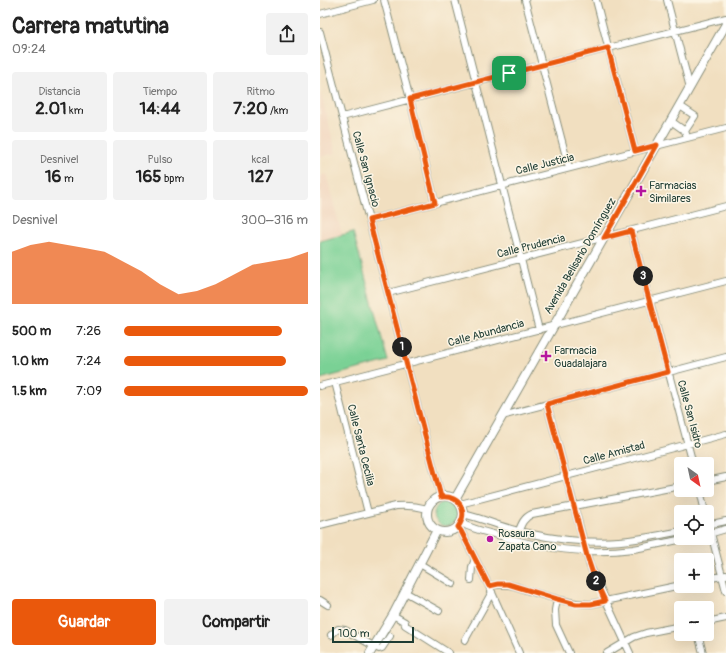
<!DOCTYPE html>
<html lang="es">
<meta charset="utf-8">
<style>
:root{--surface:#fff;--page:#f2f2f2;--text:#222;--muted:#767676;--accent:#ea580c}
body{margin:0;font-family:Pangolin,sans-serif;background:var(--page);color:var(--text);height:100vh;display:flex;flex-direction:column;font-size:15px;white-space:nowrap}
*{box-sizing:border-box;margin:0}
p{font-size:13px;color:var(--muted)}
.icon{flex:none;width:22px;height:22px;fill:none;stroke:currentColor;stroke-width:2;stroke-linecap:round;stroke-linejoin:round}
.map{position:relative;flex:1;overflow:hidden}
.sheet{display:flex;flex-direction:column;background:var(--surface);width:320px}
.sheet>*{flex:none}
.needle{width:26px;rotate:147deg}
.tools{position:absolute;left:354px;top:457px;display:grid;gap:8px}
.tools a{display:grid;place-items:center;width:40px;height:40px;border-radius:4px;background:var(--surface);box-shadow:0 4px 16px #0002;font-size:20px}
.scale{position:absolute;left:12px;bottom:10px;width:82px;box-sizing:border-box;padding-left:4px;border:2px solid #1f3d34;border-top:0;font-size:11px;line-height:14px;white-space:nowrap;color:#1f3d34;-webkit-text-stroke:3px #fcf5e5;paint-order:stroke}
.pin{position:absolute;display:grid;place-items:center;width:34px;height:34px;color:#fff;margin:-17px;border-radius:8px;box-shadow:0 2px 6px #0006}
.km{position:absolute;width:20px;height:20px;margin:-10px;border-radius:50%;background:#222;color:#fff;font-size:11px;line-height:20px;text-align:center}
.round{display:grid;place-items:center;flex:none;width:42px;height:42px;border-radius:4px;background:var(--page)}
.summary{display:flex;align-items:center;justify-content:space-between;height:68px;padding:0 12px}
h1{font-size:22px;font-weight:700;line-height:30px}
.metrics{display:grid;grid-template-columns:repeat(3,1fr);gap:6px;height:68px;padding:4px 12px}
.metrics div{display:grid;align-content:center;border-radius:4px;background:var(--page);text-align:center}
.metrics b{font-size:17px;font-weight:700}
.metrics small{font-size:11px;font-weight:400}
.metrics p{font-size:11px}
.chart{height:112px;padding:8px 12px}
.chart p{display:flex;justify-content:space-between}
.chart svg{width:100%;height:72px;margin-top:4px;fill:var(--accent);opacity:.7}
.cta{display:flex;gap:8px;margin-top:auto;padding:8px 12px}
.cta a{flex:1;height:46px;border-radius:4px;background:var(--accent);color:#fff;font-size:16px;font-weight:700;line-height:46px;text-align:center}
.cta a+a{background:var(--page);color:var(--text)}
ul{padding:0 12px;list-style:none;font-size:13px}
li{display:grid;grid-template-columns:64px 48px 1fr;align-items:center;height:30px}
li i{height:10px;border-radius:5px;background:var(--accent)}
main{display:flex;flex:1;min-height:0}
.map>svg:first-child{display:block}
</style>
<main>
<section class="sheet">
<div class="summary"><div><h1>Carrera matutina</h1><p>09:24</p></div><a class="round"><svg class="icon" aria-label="share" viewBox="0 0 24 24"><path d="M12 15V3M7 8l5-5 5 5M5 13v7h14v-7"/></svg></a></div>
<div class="metrics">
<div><p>Distancia</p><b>2.01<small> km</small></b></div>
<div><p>Tiempo</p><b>14:44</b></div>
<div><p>Ritmo</p><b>7:20<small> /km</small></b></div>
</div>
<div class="metrics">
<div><p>Desnivel</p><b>16<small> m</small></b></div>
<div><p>Pulso</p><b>165<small> bpm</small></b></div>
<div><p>kcal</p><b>127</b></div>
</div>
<div class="chart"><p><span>Desnivel</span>300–316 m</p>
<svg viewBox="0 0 160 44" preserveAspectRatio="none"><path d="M0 44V12L10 8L20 6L30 8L40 10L50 12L60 18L70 24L80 32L90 38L100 36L110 32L120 26L130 20L140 18L150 16L160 12V44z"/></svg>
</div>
<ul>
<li><b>500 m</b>7:26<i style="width:86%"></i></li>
<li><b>1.0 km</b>7:24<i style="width:88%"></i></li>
<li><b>1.5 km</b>7:09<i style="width:100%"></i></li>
</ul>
<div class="cta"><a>Guardar</a><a>Compartir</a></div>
</section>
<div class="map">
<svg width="406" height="653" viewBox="0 0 406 653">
<rect width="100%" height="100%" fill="#fcf5e5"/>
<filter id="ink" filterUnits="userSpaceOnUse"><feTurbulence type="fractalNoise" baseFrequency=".025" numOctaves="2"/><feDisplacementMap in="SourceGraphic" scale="8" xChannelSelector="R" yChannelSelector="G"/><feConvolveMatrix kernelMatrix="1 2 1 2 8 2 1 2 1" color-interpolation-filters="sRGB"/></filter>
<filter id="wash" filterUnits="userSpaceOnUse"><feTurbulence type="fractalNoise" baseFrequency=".012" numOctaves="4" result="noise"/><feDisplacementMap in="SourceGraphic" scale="16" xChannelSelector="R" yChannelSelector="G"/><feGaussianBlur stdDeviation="0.9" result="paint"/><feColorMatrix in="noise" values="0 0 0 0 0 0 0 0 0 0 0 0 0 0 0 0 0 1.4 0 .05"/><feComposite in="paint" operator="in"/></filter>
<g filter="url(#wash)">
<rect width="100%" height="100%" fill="#f1dfc0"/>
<!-- built -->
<path fill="#f1d5bd" d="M0,90l16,63 -16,4z
M6,174l16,61 -22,6v-65z"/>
<!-- green -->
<path fill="#7ad195" stroke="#4c8764" d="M33,232l35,129 -68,18v-138z
M114 514a12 12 0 1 1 24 0a12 12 0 1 1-24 0Z"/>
</g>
<g filter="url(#ink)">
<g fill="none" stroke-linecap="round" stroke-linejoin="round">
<!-- minor casing -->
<g stroke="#888e7a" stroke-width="8">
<path id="minor" d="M64,0l26,99 25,104
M135,0l84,330
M205,0l44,168
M276,0l39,151
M347,0l23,88
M0,14l53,-14
M0,32l121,465
M360,106l15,10 -10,15
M22,117l200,-52 184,-47
M351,121l14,10 1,3
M49,220l357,-92
M311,231l62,233
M68,293l338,-87
M15,382l33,131
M0,386l406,-105
M227,404l43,162 40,87
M182,416l224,-59
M387,481l19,-4
M380,490l5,22
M140,504l266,-70
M143,514c22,5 43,15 64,19 36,8 73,12 109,6 15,-2 30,-5 45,-8
M387,518l19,73
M141,523c13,7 29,10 43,14 42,12 86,18 129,12 18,-3 36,-7 54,-11
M0,525l76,-19c11,-1 21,0 32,3
M387,525l19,-4
M138,527l3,4 28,55 30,67
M198,533c3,-8 5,-15 14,-19l149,-28
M389,534l17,-5
M100,564l33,20
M387,579l19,-4
M151,580l1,-13 3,-8
M169,586c6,-1 12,-2 19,-1 6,0 12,3 18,5 21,6 42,14 65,14l90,-19
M85,592l34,19
M237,599l-2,11 1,15 13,28
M0,600l8,5
M73,615l12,7v3l44,28
M387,622l19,-4
M378,634l5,19
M11,635l7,-6 7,1 34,19 3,-1 8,-12
M145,640l27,-48
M287,653l27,-16 12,-4 35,-7"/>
</g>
<!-- major casing -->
<g stroke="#888e7a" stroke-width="10">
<path id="major" d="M107 514a18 18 0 1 1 36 0a18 18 0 1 1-36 0Z
M135,499c90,-159 181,-316 271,-475
M50,653l23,-38 44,-85"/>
</g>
<!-- minor -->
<use href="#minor" stroke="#fff" stroke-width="6"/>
<!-- major -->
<use href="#major" stroke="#fff" stroke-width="8"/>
</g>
</g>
<g fill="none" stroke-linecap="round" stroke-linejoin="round" filter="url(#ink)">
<!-- route casing -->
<g stroke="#fff" stroke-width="8">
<path id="route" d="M288,48l27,103 22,-6 -53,93 27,-7 37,141 -121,32 40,152 7,21 11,24 -14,3h-15l-19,-5 -49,-15h-10l-9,2 -28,-55 -3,-4c11,-15 2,-32 -17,-30l-72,-277 66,-17 -25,-104z"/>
</g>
<!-- route -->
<use href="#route" stroke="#ea580c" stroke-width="5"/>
</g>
<!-- markers -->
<g fill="#b5179e" stroke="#fcf5e5" stroke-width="1.5">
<path d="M319 185h4v4h4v4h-4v4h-4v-4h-4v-4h4z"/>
<path d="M224 350h4v4h4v4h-4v4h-4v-4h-4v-4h4z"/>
<circle cx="170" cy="539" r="4"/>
</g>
<g text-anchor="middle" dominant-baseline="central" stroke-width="3" stroke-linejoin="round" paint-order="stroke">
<!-- street labels -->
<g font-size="11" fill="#1f3d34" stroke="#fcf5e5">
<text transform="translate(225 164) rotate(-14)">Calle Justicia</text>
<text transform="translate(46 169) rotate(75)">Calle San Ignacio</text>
<text transform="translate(211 246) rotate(-14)">Calle Prudencia</text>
<text transform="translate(260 256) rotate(-60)">Avenida Belisario Domínguez</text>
<text transform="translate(166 333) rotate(-15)">Calle Abundancia</text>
<text transform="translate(370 414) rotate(75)">Calle San Isidro</text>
<text transform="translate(41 445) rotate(76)">Calle Santa Cecilia</text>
<text transform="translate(294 453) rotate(-15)">Calle Amistad</text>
</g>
<!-- poi labels -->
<g font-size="11" fill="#1f3d34" stroke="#fcf5e5" text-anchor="start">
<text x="329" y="185">Farmacias<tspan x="329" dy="13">Similares</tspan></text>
<text x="234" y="350">Farmacia<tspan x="234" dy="13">Guadalajara</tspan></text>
<text x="178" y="533">Rosaura<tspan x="178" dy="13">Zapata Cano</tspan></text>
</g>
</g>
</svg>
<div class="tools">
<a><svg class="needle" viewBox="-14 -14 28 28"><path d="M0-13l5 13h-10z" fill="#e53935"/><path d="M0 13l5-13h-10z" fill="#767676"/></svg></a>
<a><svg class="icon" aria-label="locate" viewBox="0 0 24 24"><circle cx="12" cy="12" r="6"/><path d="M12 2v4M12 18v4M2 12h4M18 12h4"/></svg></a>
<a>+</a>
<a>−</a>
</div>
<div class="scale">100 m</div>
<div class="pin" style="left:189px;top:73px;background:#1e9e55"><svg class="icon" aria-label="arrive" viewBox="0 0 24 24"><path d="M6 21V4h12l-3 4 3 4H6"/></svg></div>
<b class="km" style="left:82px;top:347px">1</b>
<b class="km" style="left:276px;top:581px">2</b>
<b class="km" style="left:323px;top:276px">3</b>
</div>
</main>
